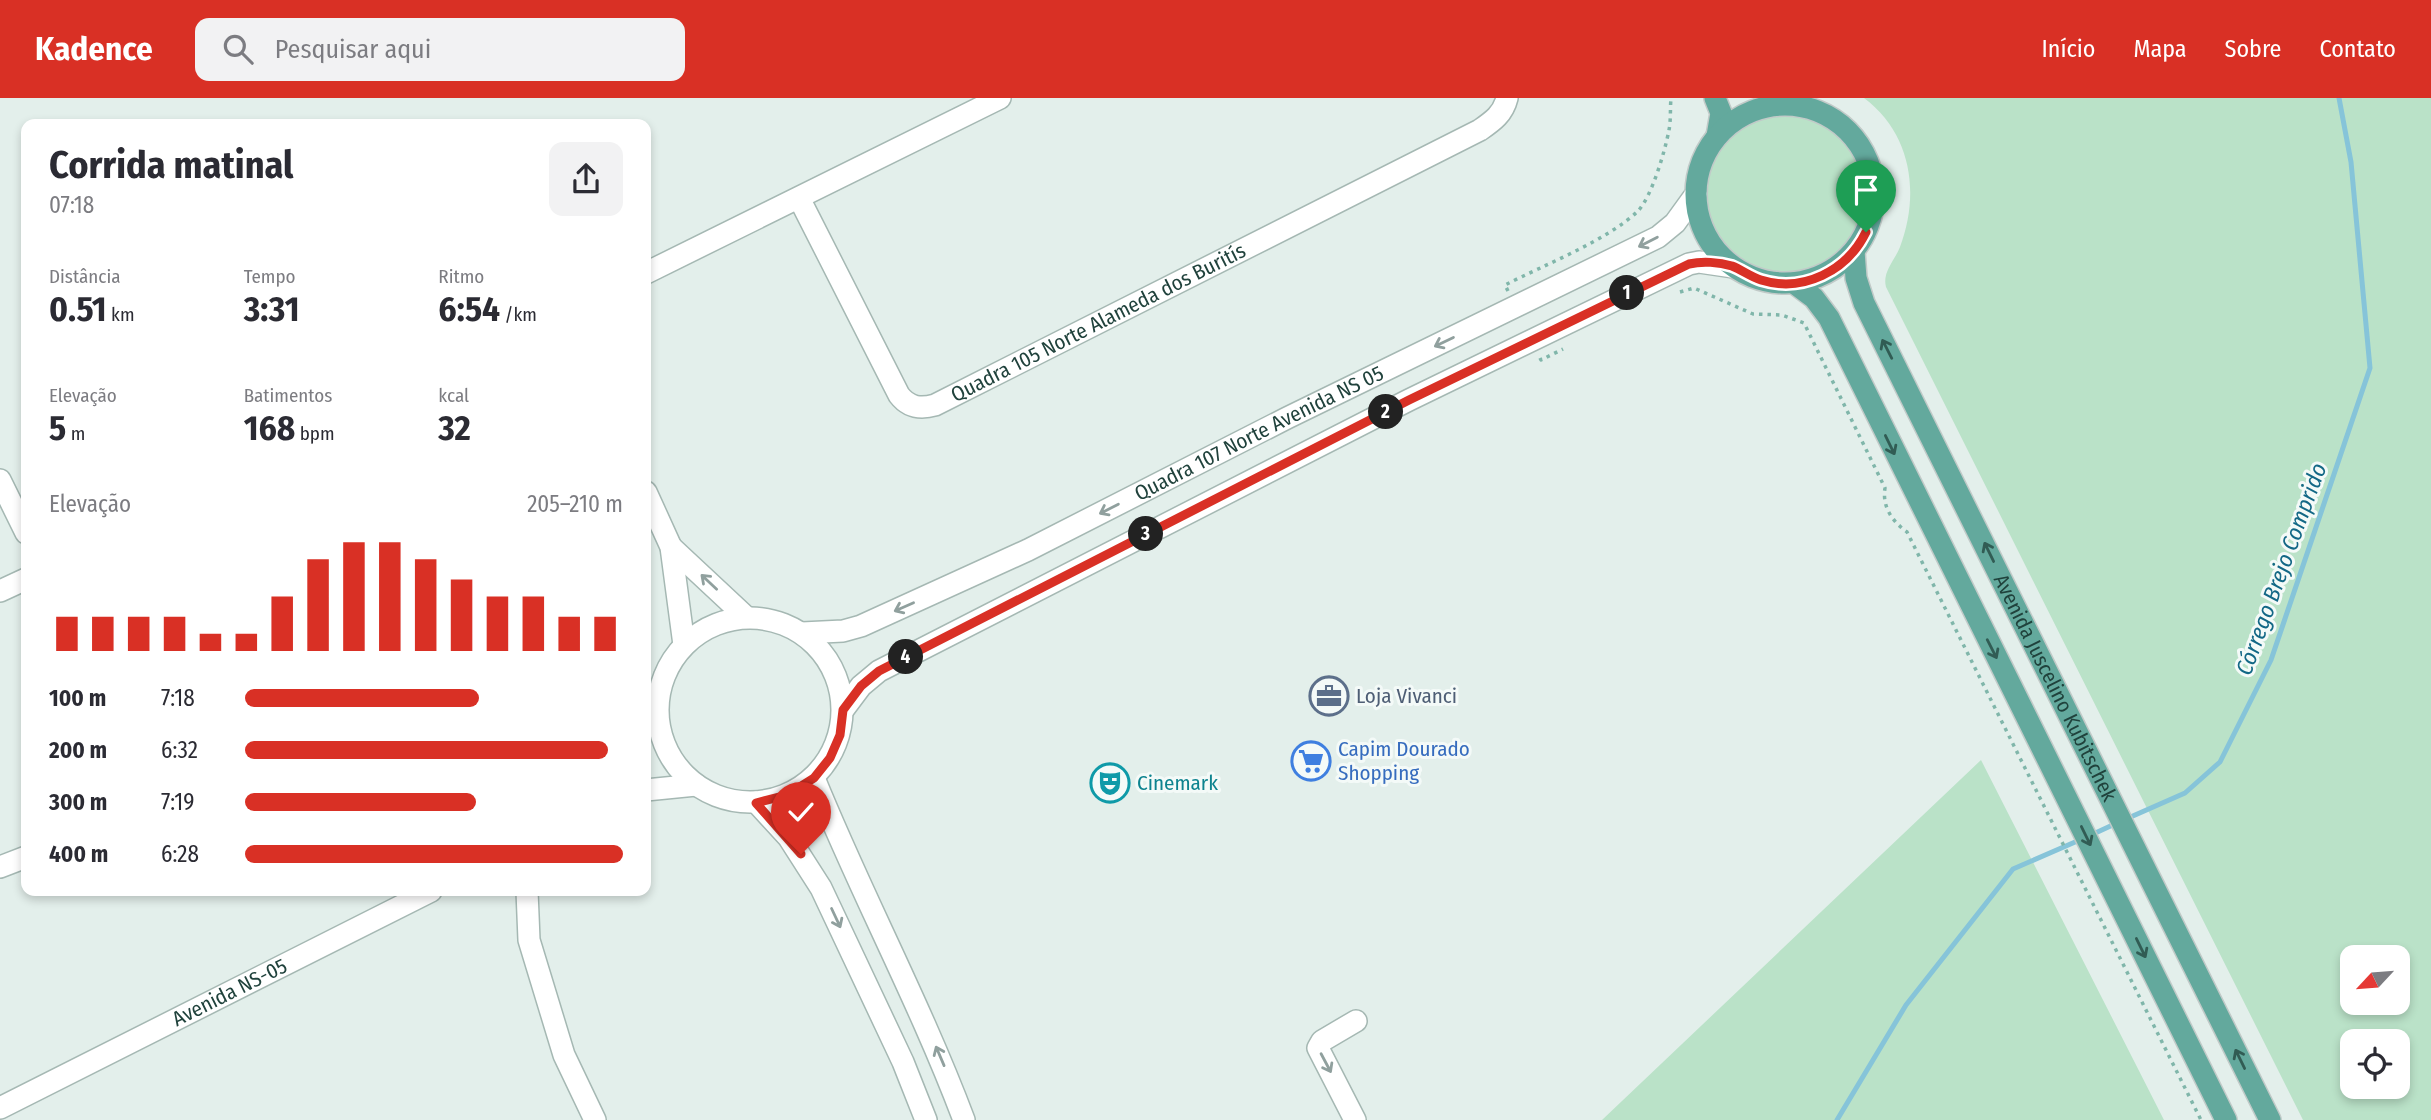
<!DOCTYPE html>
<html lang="pt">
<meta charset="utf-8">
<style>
:root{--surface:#fff;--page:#f2f2f3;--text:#2b2b33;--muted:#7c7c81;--accent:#d93025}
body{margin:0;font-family:"Fira Sans Condensed",sans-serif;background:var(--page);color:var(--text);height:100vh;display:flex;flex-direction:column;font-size:26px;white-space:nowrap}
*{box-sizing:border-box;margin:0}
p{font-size:23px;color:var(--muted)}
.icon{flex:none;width:38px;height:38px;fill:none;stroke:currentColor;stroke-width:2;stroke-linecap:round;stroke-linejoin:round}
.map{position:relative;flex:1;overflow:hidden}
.details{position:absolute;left:21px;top:21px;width:630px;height:777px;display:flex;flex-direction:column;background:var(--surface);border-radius:14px;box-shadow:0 4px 10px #0003}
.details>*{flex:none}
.needle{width:46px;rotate:244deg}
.buttons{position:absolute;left:2340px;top:847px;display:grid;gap:14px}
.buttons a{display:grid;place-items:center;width:70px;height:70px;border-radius:14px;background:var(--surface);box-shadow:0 4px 10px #0003;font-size:35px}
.pin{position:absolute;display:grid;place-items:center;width:60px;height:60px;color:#fff;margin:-72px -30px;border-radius:50% 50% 50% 0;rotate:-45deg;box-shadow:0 0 7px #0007}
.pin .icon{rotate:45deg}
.km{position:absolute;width:35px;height:35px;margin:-18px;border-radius:50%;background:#222;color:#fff;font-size:19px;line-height:35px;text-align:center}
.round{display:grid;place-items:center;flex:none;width:74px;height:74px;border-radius:14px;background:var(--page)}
.headline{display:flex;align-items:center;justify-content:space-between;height:119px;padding:0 28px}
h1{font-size:38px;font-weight:700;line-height:52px}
.figures{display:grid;grid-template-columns:repeat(3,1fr);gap:10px;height:119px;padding:7px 28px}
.figures div{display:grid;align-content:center}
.figures b{font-size:35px;font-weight:700}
.figures small{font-size:19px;font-weight:400}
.figures p{font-size:19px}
.chart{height:196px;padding:14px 28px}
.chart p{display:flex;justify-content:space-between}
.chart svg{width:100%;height:126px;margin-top:7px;stroke:var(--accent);stroke-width:6}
ul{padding:0 28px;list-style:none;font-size:23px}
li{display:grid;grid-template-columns:112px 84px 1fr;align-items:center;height:52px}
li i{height:18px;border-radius:9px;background:var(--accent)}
header{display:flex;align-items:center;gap:42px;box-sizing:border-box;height:98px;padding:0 35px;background:var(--accent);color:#fff}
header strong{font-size:33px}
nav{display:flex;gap:38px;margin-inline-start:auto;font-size:24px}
.search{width:490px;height:63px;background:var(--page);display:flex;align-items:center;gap:18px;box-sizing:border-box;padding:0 24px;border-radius:14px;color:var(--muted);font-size:26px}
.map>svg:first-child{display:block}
</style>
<header>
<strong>Kadence</strong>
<div class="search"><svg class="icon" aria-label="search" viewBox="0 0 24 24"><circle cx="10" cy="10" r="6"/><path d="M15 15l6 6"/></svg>Pesquisar aqui</div>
<nav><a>Início</a><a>Mapa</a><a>Sobre</a><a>Contato</a></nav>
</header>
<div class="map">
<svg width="2431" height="1022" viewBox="0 0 2431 1022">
<rect width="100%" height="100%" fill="#e3efeb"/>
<!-- green -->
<path fill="#bae2c8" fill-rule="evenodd" d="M1864,0h567v1022h-128l-417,-833c-4,-15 9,-27 14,-40 20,-53 12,-113 -36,-149zM2398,859v46h-46v-46zM2398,943v46h-46v-46z
M1707 96a79 79 0 1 1 158 0a79 79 0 1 1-158 0Z
M1981,662l183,360h-562z"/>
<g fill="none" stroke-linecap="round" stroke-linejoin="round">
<!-- stream -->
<path stroke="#86c4d9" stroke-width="5" d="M2126,721l59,-26 35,-31 51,-102 99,-292 -19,-206 -12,-64
M2091,737l26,-12
M1837,1022l69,-115 107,-136 69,-30"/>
<!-- minor casing -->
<g stroke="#a5b8b3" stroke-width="24">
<g id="minor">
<path id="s1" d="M799,100l100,197c10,13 22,14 36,10l545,-275c13,-9 23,-16 27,-32"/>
<path d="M646,175l354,-175"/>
<path d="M0,382l26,53"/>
<path d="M646,394l25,55 13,98"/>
<path d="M671,449l75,70"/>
<path d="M0,493l26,-12"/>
<circle cx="750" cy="612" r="92"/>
<path id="s2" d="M802,535l41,-2 18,-5 167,-76 259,-132 371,-181 17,-14 21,-29"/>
<path d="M843,612l18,-24 18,-15 530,-271 280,-136 10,-2 34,5"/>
<path d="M814,680c47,116 106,225 150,342"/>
<path d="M646,692l50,-5"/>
<path d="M756,704l33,36 32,50 82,174 23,58"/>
<path d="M0,769l26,-10"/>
<path d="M527,793l2,49 35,115 31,65"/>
<path id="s3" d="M0,1010l431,-217"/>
<path d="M1355,1022l-37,-72 4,-7 34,-20"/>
</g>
</g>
<!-- major casing -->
<g stroke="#c1cac8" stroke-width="24">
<g id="major">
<path d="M1715,0l6,15 -4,23"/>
<circle cx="1785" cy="96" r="89"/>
<path id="s4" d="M1854,153l2,27 8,25 406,817"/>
<path d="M1794,185l20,15 15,20 397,802"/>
</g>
</g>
<!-- path -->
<path stroke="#80b6aa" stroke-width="3.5" stroke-dasharray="3.5 5" stroke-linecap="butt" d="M1508,193l-3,-6c39,-20 103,-45 133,-74 14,-15 27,-60 31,-81 2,-10 1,-21 2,-32
M1680,194l14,-4 59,26 29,1 22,8 81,165c-3,19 7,33 22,44l294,588
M1540,260l1,2 22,-11"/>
<!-- minor -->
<use href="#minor" stroke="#fff" stroke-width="21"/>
<!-- major -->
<use href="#major" stroke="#63a99d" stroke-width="21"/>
</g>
<!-- one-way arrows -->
<defs><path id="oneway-shaft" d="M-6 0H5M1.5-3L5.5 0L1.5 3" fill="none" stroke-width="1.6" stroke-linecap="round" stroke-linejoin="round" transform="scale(1.75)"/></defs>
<g stroke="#90a09e">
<use href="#oneway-shaft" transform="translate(1648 144) rotate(153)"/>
<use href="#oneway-shaft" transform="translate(1444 244) rotate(154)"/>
<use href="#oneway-shaft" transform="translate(1109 411) rotate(153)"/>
<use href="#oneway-shaft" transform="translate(709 484) rotate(-137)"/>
<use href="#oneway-shaft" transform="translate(904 509) rotate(156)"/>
<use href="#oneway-shaft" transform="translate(836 820) rotate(65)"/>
<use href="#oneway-shaft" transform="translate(940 958) rotate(-113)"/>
<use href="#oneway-shaft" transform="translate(1326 965) rotate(62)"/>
</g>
<g stroke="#315c54">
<use href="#oneway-shaft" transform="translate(1887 251) rotate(-117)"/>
<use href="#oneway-shaft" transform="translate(1890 347) rotate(64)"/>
<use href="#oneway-shaft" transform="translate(1989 454) rotate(-116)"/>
<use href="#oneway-shaft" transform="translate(1992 551) rotate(63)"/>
<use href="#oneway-shaft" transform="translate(2086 738) rotate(64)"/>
<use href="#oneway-shaft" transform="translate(2141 850) rotate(64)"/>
<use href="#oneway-shaft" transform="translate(2240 961) rotate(-116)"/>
</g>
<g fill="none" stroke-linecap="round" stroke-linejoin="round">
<!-- route casing -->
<g stroke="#fff" stroke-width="14">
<path id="route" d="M801,756l-45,-51 31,-8 27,-17 16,-20 10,-23 3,-25 18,-24 18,-15 530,-271 280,-136c13,-3 30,-2 43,2 10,4 19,11 29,14 42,13 86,-9 105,-48"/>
</g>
<!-- route -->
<use href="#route" stroke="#d93025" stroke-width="9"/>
</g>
<!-- icons -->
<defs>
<g id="office-ring" transform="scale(2.0125)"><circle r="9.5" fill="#f4faf8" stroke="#5c6f8a" stroke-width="1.5"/><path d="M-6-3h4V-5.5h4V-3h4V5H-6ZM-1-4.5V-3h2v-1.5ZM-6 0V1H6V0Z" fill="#5c6f8a"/></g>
<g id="supermarket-ring" transform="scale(2.0125)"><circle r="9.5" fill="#f4faf8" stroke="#3f7fe0" stroke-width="1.5"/><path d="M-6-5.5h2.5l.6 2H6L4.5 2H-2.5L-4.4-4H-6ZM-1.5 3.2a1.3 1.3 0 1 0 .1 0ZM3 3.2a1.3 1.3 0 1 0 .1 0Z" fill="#3f7fe0"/></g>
<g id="theatre-ring" transform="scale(2.0125)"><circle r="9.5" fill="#f4faf8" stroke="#0f9aa8" stroke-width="1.5"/><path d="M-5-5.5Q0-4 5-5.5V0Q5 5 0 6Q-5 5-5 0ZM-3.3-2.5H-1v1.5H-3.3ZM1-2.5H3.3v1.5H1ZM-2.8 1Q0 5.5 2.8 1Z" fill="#0f9aa8"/></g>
</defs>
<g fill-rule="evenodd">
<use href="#office-ring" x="1329" y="598"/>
<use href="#supermarket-ring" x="1311" y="663"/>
<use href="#theatre-ring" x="1110" y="685"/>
</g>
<g text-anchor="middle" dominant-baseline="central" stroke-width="6" stroke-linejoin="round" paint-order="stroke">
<!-- street labels -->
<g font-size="21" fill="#20423c" stroke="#f4faf8">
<text stroke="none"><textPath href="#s1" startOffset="444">Quadra 105 Norte Alameda dos Buritís</textPath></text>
<text stroke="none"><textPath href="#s2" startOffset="502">Quadra 107 Norte Avenida NS 05</textPath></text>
<text stroke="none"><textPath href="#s4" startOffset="483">Avenida Juscelino Kubitschek</textPath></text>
<text stroke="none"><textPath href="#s3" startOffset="257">Avenida NS-05</textPath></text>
</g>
<!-- service labels -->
<g font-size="21" fill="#4e5e75" stroke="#f4faf8" text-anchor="start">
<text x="1356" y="598">Loja Vivanci</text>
</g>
<!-- shop labels -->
<g font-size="21" fill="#366cbe" stroke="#f4faf8" text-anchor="start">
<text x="1338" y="651">Capim Dourado<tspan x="1338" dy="24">Shopping</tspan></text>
</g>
<!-- culture labels -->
<g font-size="21" fill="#0d838f" stroke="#f4faf8" text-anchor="start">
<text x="1137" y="685">Cinemark</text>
</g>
<!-- water labels -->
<g font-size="23" font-style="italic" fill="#136886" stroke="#f4faf8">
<text transform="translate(2281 471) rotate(-70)">Córrego Brejo Comprido</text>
</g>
</g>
</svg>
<div class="buttons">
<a><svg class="needle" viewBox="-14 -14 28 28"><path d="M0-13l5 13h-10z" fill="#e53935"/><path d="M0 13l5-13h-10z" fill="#7c7c81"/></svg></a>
<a><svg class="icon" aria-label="locate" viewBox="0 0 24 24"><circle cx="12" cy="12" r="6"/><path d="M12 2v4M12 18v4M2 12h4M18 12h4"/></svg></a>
</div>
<div class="pin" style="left:1866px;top:134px;background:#1e9e55"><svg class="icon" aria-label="arrive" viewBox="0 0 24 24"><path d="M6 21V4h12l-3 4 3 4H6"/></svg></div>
<div class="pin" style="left:801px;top:756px;background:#d93025"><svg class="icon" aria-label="check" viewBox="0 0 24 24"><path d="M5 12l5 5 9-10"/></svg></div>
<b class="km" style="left:1627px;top:195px">1</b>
<b class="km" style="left:1386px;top:314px">2</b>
<b class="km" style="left:1146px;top:436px">3</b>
<b class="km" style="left:906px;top:559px">4</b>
<section class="details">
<div class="headline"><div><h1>Corrida matinal</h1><p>07:18</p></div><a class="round"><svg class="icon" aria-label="share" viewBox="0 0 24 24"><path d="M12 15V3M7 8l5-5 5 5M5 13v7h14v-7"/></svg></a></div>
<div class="figures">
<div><p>Distância</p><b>0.51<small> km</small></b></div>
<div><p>Tempo</p><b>3:31</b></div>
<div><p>Ritmo</p><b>6:54<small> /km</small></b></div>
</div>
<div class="figures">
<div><p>Elevação</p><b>5<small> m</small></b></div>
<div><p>Batimentos</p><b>168<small> bpm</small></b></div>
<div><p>kcal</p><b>32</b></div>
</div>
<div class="chart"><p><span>Elevação</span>205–210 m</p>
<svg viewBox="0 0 160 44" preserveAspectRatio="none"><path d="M5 44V32M15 44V32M25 44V32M35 44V32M45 44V38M55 44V38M65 44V25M75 44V12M85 44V6M95 44V6M105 44V12M115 44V19M125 44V25M135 44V25M145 44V32M155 44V32"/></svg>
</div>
<ul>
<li><b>100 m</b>7:18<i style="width:62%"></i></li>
<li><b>200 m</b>6:32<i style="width:96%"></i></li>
<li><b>300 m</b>7:19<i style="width:61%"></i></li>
<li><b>400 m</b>6:28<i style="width:100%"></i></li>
</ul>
</section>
</div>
